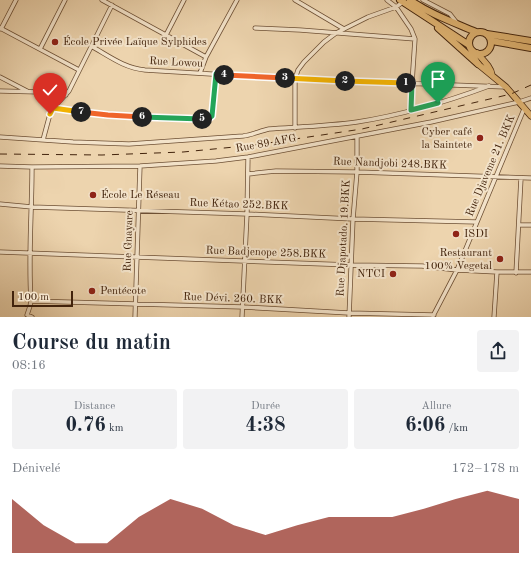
<!DOCTYPE html>
<html lang="fr">
<meta charset="utf-8">
<style>
:root{--surface:#fff;--page:#f2f2f3;--text:#1f2937;--muted:#747a83;--accent:#8f2418}
body{margin:0;font-family:"Old Standard TT",serif;background:var(--page);color:var(--text);height:100vh;display:flex;flex-direction:column;font-size:15px;white-space:nowrap}
*{box-sizing:border-box;margin:0}
p{font-size:13px;color:var(--muted)}
.icon{flex:none;width:22px;height:22px;fill:none;stroke:currentColor;stroke-width:2;stroke-linecap:round;stroke-linejoin:round}
.map{position:relative;height:317px;overflow:hidden}
.side{display:flex;flex-direction:column;background:var(--surface);flex:1}
.side>*{flex:none}
.scale{position:absolute;left:12px;bottom:10px;width:61px;box-sizing:border-box;padding-left:4px;border:2px solid #42230c;border-top:0;font-size:11px;line-height:14px;white-space:nowrap;color:#42230c;-webkit-text-stroke:3px #f3e3ca;paint-order:stroke}
.pin{position:absolute;display:grid;place-items:center;width:34px;height:34px;color:#fff;margin:-41px -17px;border-radius:50% 50% 50% 0;rotate:-45deg;box-shadow:0 0 4px #0007}
.pin .icon{rotate:45deg}
.km{position:absolute;width:20px;height:20px;margin:-10px;border-radius:50%;background:#222;color:#fff;font-size:11px;line-height:20px;text-align:center}
.round{display:grid;place-items:center;flex:none;width:42px;height:42px;border-radius:4px;background:var(--page)}
.overview{display:flex;align-items:center;justify-content:space-between;height:68px;padding:0 12px}
h1{font-size:22px;font-weight:800;line-height:30px}
.metrics{display:grid;grid-template-columns:repeat(3,1fr);gap:6px;height:68px;padding:4px 12px}
.metrics div{display:grid;align-content:center;border-radius:4px;background:var(--page);text-align:center}
.metrics b{font-size:20px;font-weight:800}
.metrics small{font-size:11px;font-weight:400}
.metrics p{font-size:11px}
.chart{height:112px;padding:8px 12px}
.chart p{display:flex;justify-content:space-between}
.chart svg{width:100%;height:72px;margin-top:4px;fill:var(--accent);opacity:.7}
.map>svg:first-child{display:block}
</style>
<div class="map">
<svg width="531" height="317" viewBox="0 0 531 317">
<rect width="100%" height="100%" fill="#edd4ae"/>
<filter id="stains"><feTurbulence type="fractalNoise" baseFrequency=".005" numOctaves="4"/><feColorMatrix values="0 0 0 0 .2 0 0 0 0 .09 0 0 0 0 .02 0 0 0 .5 -.17"/></filter>
<radialGradient id="worn" r=".72"><stop offset=".6" stop-color="#630" stop-opacity="0"/><stop offset="1" stop-color="#630" stop-opacity=".3"/></radialGradient>
<g fill="none" stroke-linecap="round" stroke-linejoin="round">
<!-- minor casing -->
<g stroke="#6d4f34" stroke-width="5">
<path id="minor" d="M102,0l104,57
M295,0l49,29
M387,0l9,7 15,22 4,10 -3,44 -1,28
M423,0l27,14 7,9
M0,28l79,42
M255,28l45,2 115,9
M1,29l15,-29
M166,35l18,-35
M91,46c18,10 33,22 54,24l150,9 211,8
M40,49l25,-49
M200,73l6,-16 31,-57
M0,77l27,14
M0,91l40,1 26,3
M53,108c51,7 104,12 155,11l3,-2 2,-3 3,-40
M295,128v-49l3,-9 6,-8 20,-20 12,-9 32,-16 28,-10 7,-5
M0,137l73,5 56,2 114,-8c9,-1 17,-5 26,-7 28,-2 59,-3 88,-7 45,-7 89,-20 132,-36
M43,140l7,-26 3,-6 16,-17 43,-86
M0,166l32,1 108,-1 76,-5 32,-4 183,-35 88,-20 12,-4
M32,167c0,45 -4,89 -1,134l-1,5 -3,9 5,2
M248,174l28,-3 81,1 174,6
M0,204l32,3 215,7 106,5 124,3
M519,225h12
M0,252l352,13 70,1 35,4 40,2h34
M516,273l5,-95
M31,301l212,6 106,6 85,2
M433,316l24,-46 67,-161
M135,317l5,-151
M242,317l5,-103 1,-57
M349,317l4,-98 4,-47v-35
M494,317l3,-45"/>
</g>
<!-- primary casing -->
<g stroke="#42230c" stroke-width="7">
<path id="primary" d="M473,51l1,6 4,7 28,23 25,29
M477,53c6,7 14,14 15,22"/>
</g>
<!-- trunk casing -->
<g stroke="#42230c" stroke-width="8">
<path id="trunk" d="M400,0l69,45
M410,0c20,14 43,22 66,32
M438,28l40,36
M469 43a11 11 0 1 1 22 0a11 11 0 1 1-22 0Z
M487,34l44,7
M492,41l39,7"/>
</g>
<!-- minor -->
<use href="#minor" stroke="#f3e3ca" stroke-width="3.5"/>
<!-- primary -->
<use href="#primary" stroke="#e6ba77" stroke-width="5.5"/>
<!-- trunk -->
<use href="#trunk" stroke="#e6ba77" stroke-width="6"/>
<!-- rail -->
<path stroke="#42230c" stroke-width="1" stroke-dasharray="7 7" stroke-linecap="butt" d="M0,154l102,1 81,-3 72,-7 107,-16 149,-35 20,-9"/>
</g>
<g fill="none" stroke-linecap="round" stroke-linejoin="round">
<!-- split-1 casing -->
<g stroke="#fff" stroke-width="8">
<path id="split-1" d="M406,83h6l-1,27 27,-7"/>
</g>
<!-- split-2 casing -->
<g stroke="#fff" stroke-width="8">
<path id="split-2" d="M345,81l61,2"/>
</g>
<!-- split-3 casing -->
<g stroke="#fff" stroke-width="8">
<path id="split-3" d="M285,78l60,3"/>
</g>
<!-- split-4 casing -->
<g stroke="#fff" stroke-width="8">
<path id="split-4" d="M224,75l61,3"/>
</g>
<!-- split-5 casing -->
<g stroke="#fff" stroke-width="8">
<path id="split-5" d="M202,119h6l4,-3 4,-42 8,1"/>
</g>
<!-- split-6 casing -->
<g stroke="#fff" stroke-width="8">
<path id="split-6" d="M142,117l60,2"/>
</g>
<!-- split-7 casing -->
<g stroke="#fff" stroke-width="8">
<path id="split-7" d="M81,112l27,3 34,2"/>
</g>
<!-- split-8 casing -->
<g stroke="#fff" stroke-width="8">
<path id="split-8" d="M50,114l3,-6 28,4"/>
</g>
<!-- split-1 -->
<use href="#split-1" stroke="#22a559" stroke-width="5"/>
<!-- split-2 -->
<use href="#split-2" stroke="#f5b400" stroke-width="5"/>
<!-- split-3 -->
<use href="#split-3" stroke="#f5b400" stroke-width="5"/>
<!-- split-4 -->
<use href="#split-4" stroke="#f0652b" stroke-width="5"/>
<!-- split-5 -->
<use href="#split-5" stroke="#22a559" stroke-width="5"/>
<!-- split-6 -->
<use href="#split-6" stroke="#22a559" stroke-width="5"/>
<!-- split-7 -->
<use href="#split-7" stroke="#f0652b" stroke-width="5"/>
<!-- split-8 -->
<use href="#split-8" stroke="#f5b400" stroke-width="5"/>
</g>
<!-- markers -->
<g fill="#8f2418" stroke="#f3e3ca" stroke-width="1.5">
<circle cx="55" cy="42" r="4"/>
<circle cx="480" cy="138" r="4"/>
<circle cx="93" cy="195" r="4"/>
<circle cx="456" cy="234" r="4"/>
<circle cx="500" cy="259" r="4"/>
<circle cx="393" cy="274" r="4"/>
<circle cx="92" cy="291" r="4"/>
</g>
<g text-anchor="middle" dominant-baseline="central" stroke-width="4" stroke-linejoin="round" paint-order="stroke">
<!-- poi labels -->
<g font-size="11" fill="#42230c" stroke="#f3e3ca" text-anchor="start">
<text x="63" y="42">École Privée Laïque Sylphides</text>
<text x="472" y="132" text-anchor="end">Cyber café<tspan x="472" dy="13">la Saintete</tspan></text>
<text x="101" y="195">École Le Réseau</text>
<text x="464" y="234">ISDI</text>
<text x="492" y="253" text-anchor="end">Restaurant<tspan x="492" dy="13">100% Vegetal</tspan></text>
<text x="385" y="274" text-anchor="end">NTCI</text>
<text x="100" y="291">Pentécote</text>
</g>
<!-- street labels -->
<g font-size="11" fill="#42230c" stroke="#f3e3ca">
<text transform="translate(176 63) rotate(3)">Rue Lowou</text>
<text transform="translate(266 144) rotate(-10)">Rue 89 AFG</text>
<text transform="translate(390 164) rotate(2)">Rue Nandjobi 248.BKK</text>
<text transform="translate(491 166) rotate(-67)">Rue Djaveme 21. BKK</text>
<text transform="translate(239 205) rotate(2)">Rue Kétao 252.BKK</text>
<text transform="translate(344 238) rotate(-87)">Rue Djapotado. 19.BKK</text>
<text transform="translate(129 241) rotate(-88)">Rue Gnayare</text>
<text transform="translate(266 253) rotate(2)">Rue Badjenope 258.BKK</text>
<text transform="translate(233 299) rotate(2)">Rue Dévi. 260. BKK</text>
</g>
</g>
<rect width="100%" height="100%" filter="url(#stains)"/>
<rect width="100%" height="100%" fill="url(#worn)"/>
</svg>
<div class="scale">100 m</div>
<div class="pin" style="left:438px;top:103px;background:#1e9e55"><svg class="icon" aria-label="arrive" viewBox="0 0 24 24"><path d="M6 21V4h12l-3 4 3 4H6"/></svg></div>
<div class="pin" style="left:50px;top:114px;background:#d93025"><svg class="icon" aria-label="check" viewBox="0 0 24 24"><path d="M5 12l5 5 9-10"/></svg></div>
<b class="km" style="left:406px;top:83px">1</b>
<b class="km" style="left:345px;top:81px">2</b>
<b class="km" style="left:285px;top:78px">3</b>
<b class="km" style="left:224px;top:75px">4</b>
<b class="km" style="left:202px;top:119px">5</b>
<b class="km" style="left:142px;top:117px">6</b>
<b class="km" style="left:81px;top:112px">7</b>
</div>
<section class="side">
<div class="overview"><div><h1>Course du matin</h1><p>08:16</p></div><a class="round"><svg class="icon" aria-label="share" viewBox="0 0 24 24"><path d="M12 15V3M7 8l5-5 5 5M5 13v7h14v-7"/></svg></a></div>
<div class="metrics">
<div><p>Distance</p><b>0.76<small> km</small></b></div>
<div><p>Durée</p><b>4:38</b></div>
<div><p>Allure</p><b>6:06<small> /km</small></b></div>
</div>
<div class="chart"><p><span>Dénivelé</span>172–178 m</p>
<svg viewBox="0 0 160 44" preserveAspectRatio="none"><path d="M0 44V11L10 27L20 38L30 38L40 22L50 11L60 17L70 27L80 33L90 27L100 22L110 22L120 22L130 17L140 11L150 6L160 11V44z"/></svg>
</div>
</section>
